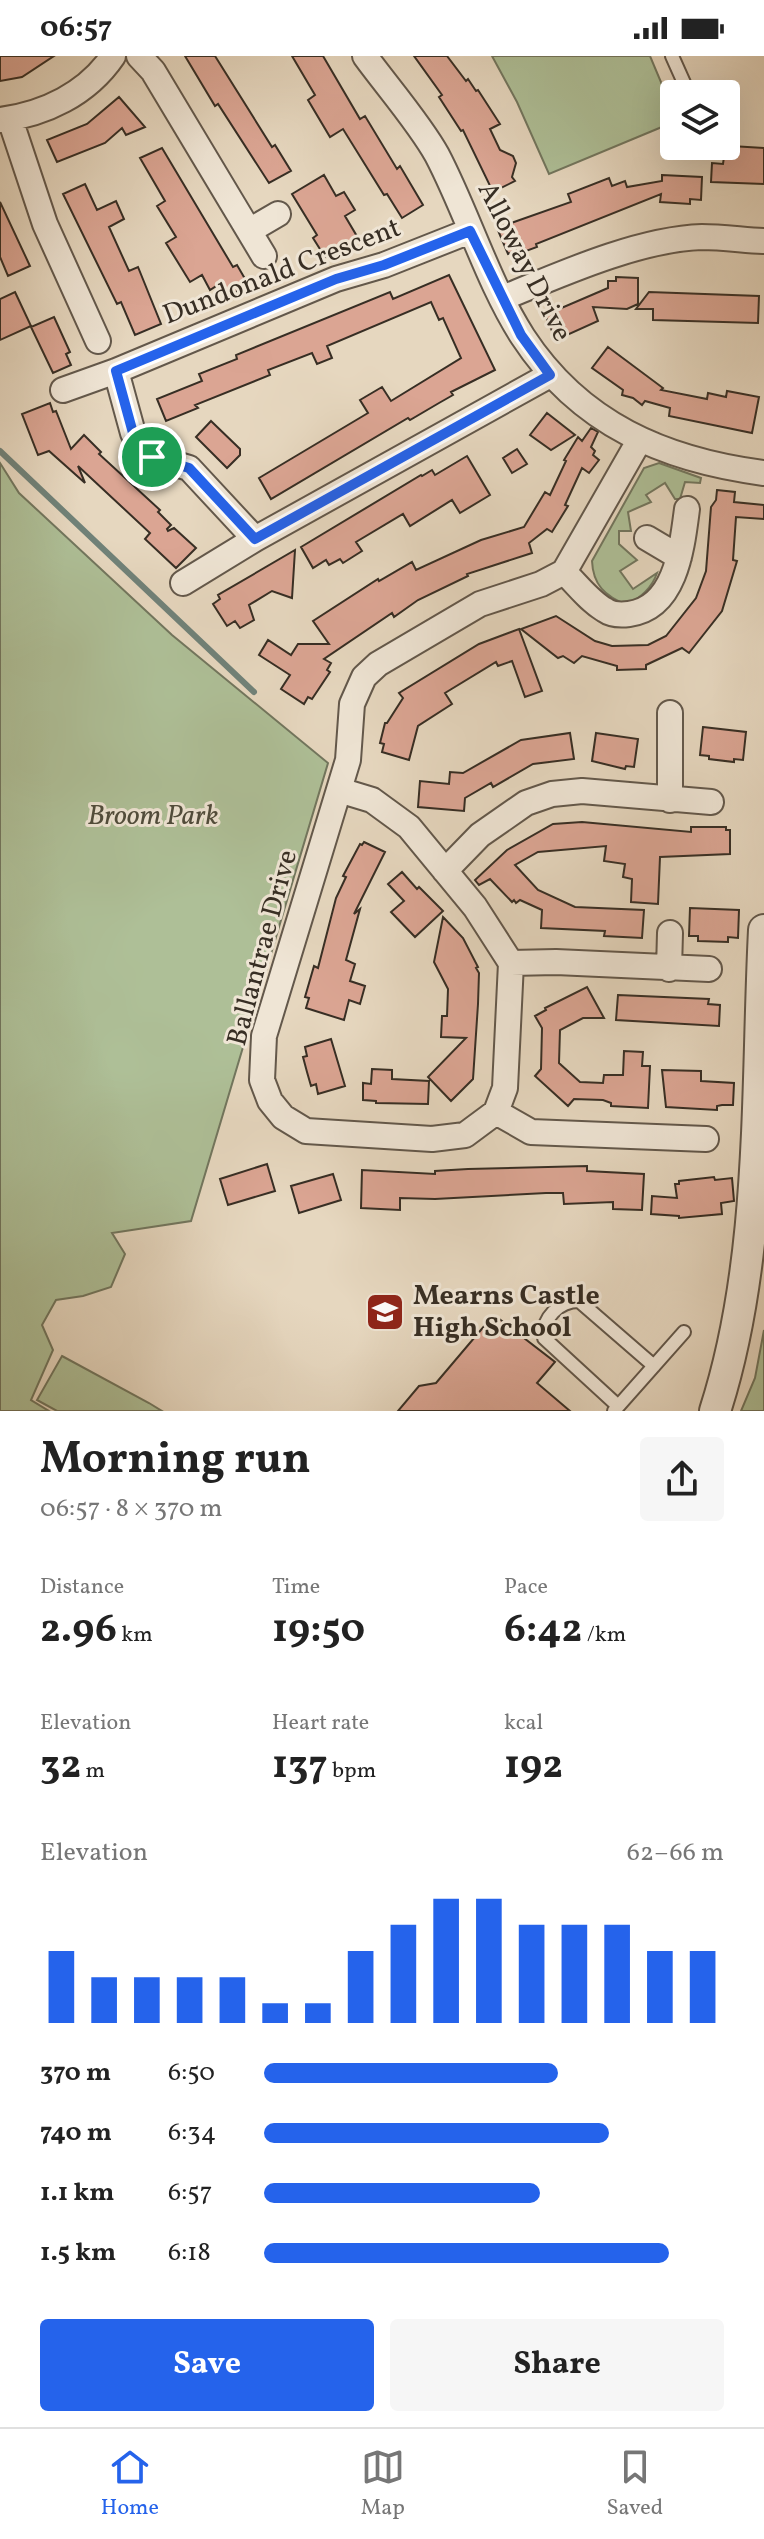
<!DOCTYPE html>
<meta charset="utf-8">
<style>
:root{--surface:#fff;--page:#f6f6f6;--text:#222;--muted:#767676;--line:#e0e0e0;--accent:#2563eb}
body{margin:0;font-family:Vollkorn,serif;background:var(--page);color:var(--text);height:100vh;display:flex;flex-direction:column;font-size:30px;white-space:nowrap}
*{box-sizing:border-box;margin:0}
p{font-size:26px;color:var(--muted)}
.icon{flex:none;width:44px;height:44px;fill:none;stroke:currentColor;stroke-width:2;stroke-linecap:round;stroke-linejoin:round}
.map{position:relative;height:1355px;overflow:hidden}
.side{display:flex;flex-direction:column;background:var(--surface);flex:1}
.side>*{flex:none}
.fabs{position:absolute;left:660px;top:24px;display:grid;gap:16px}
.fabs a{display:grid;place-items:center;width:80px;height:80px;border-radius:8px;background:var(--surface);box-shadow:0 8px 32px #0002;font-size:40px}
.pin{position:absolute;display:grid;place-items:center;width:68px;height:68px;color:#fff;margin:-34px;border:4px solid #fff;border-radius:50%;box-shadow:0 2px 8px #0007}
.round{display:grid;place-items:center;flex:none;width:84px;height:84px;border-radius:8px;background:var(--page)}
.summary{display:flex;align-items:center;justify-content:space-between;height:136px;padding:0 40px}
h1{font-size:44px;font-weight:700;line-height:60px}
.stats{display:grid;grid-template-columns:repeat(3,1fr);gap:12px;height:136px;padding:8px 40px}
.stats div{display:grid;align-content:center}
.stats b{font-size:40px;font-weight:700}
.stats small{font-size:22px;font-weight:400}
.stats p{font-size:22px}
.chart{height:224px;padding:16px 40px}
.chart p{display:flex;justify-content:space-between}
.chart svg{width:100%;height:144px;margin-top:8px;stroke:var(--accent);stroke-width:6}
.button{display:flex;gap:16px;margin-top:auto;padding:16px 40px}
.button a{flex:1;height:92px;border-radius:8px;background:var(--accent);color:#fff;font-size:32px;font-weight:700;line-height:92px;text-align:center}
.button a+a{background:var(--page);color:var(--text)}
ul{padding:0 40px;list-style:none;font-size:26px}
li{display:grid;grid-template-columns:128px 96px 1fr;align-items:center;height:60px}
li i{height:20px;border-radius:10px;background:var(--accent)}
.status{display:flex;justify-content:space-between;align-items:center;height:56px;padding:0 40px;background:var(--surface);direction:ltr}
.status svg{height:22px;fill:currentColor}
.menu{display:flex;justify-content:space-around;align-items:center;height:112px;border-top:2px solid var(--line);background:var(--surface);font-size:22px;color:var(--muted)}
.menu a{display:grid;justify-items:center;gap:4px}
.menu .on{color:var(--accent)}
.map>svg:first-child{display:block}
</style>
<div class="status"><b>06:57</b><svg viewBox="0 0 49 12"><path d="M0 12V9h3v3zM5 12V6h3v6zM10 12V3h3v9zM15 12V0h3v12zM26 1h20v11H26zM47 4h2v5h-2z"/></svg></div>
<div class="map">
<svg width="764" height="1355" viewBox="0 0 764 1355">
<rect width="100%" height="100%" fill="#e6d7bf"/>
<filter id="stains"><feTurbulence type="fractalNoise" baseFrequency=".0025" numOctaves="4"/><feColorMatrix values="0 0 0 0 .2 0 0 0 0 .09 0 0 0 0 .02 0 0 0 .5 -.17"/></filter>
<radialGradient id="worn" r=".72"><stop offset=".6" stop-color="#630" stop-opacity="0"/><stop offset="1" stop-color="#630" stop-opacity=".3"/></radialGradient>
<!-- green -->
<path fill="#aebf97" stroke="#72765e" stroke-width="2" d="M492,0h158l16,38 3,30 -120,50 -32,-72z
M0,407l19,30 153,142 156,128 -137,458 -79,12 13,21 -14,33 -28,9 -27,4 -14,25 11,25 -22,50 18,11h-49z
M659,407l42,15 -1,5 -15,-1 -5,17h-5l-10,-16 -19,12 5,7 -23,10 3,19h-12v13l18,16 -17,11 13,18 24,-16c-5,15 -16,24 -30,32 -22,-9 -34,-20 -35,-44l52,-93z
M764,1274v81h-23l14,-33z
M62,1300l87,47 13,8h-105l-20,-11z"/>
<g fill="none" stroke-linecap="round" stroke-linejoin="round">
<!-- stream -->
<path stroke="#708279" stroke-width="6" d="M0,395l254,241"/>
</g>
<!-- building -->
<path fill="#dba593" stroke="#372e24" stroke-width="2" d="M0,0h54l-32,21 -22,4z
M185,0h30l57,91 3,-2 16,26 -22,12 -51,-79 -3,2z
M292,0h31l37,63 5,-3 32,53 3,-3 23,39 -21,13 -15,-24 -3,1 -41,-66 -13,8 -22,-37 7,-5z
M414,0h33l19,25 2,-2 8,12 2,-1 22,34 -10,5 10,21 13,6 3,7 -4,14 3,4 -22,11 -30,-62 -2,1 -22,-34 3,-2z
M119,41l26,30 -19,8 -4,-7 -17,15 -48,19 -10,-22 40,-16z
M731,90l33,2v36l-53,-2 1,-19 11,1 1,-7h7z
M162,92l71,119 4,-2 11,19 -22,14 -8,-13 -8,5 -8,-15 -12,7 -24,-39 10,-6 -19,-31 8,-5 -25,-43z
M324,119l12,21 8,-4 11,18 -10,6 13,22 -33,19 -12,-19 4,-3 -25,-41z
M662,119l40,2 -1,23 -11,-1v5l-30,-2 1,-8 -125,50 1,3 -19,7 -1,-4 -9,4 -11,-26 74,-26 -3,-8 41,-16 3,8 13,-5 2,6 35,-6z
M85,128l12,26 19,-9 8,18 -15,8 20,44 9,-4 23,57 -26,11 -14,-33 -4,2 -54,-110z
M0,146l30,64 -22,10 -8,-19z
M449,219l46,95 -44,22 2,3 -14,8 -29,17 -2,-2 -137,81 -12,-21 109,-65 -8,-13 22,-13 9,14 70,-43 -18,-40 -4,2 -8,-18 -104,44 5,12 -15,6 -5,-11 -44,17 2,5 -75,30 3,3 -32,13 -9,-22 45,-18 -3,-7 38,-15 -1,-4 154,-63 3,7z
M616,221l22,1v26l-11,5 -34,-2 5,14 -42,19 -11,-25 63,-27v-7h8z
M15,236l16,34 -31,14v-41z
M649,236l110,4 -1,27 -105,-3v-11h-17z
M54,261l16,35 -4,2 5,11 -18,8 -22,-46z
M608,291l55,41 -2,2 46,9 1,-6 18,4 1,-6 32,6 -7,36 -83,-17 1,-8 -25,-7 -3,4 -9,-7 -11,-3 1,-5 -31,-22z
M50,347l3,9 3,-1 15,38 13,-14 17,17 -2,2 61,56 -2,2 13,13 -4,4 1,2 6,-3 22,20 -20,20 -31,-29 5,-6 -72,-67 7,17 -36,-32 -11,4 -16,-41z
M547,357l28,22 -24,15 -21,-15z
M211,365l29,28v6l-13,13 -31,-31z
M591,372l7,4 -7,15 4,4 -2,4 6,5 -10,13 -7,-5 -17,37 3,1 -16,26 -5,-3 -18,14 3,10 -65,21 1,2 -50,24 -24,17 -2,-4 -68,46 7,4 -4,7 3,2 -18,27 -4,-2 -4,7 -23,-15 9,-14 -31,-20 9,-15 23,15 7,-11h31l-16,-23 65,-42 1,2 33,-19 4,8 65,-30 43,-13 21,-35 5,3 16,-34 -2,-1 14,-23 4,4z
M517,393l10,15 -15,9 -9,-15z
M467,400l23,39 -30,18 -8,-13 -42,26 -7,-12 -47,28 6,9 -19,12 -3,-4 -11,6 -3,-5 -13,8 -12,-21 120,-72 1,1 10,-6 3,5z
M717,434l18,2 -1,10 30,3v14l-28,-2 -3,43 4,1 -15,50 -33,42 -7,-5 -36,17v4l-29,1v-4l-35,-10 -8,7 -11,-7 -5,2 -37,-29 35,-13 39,25 17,5 36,-1 18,-9 30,-38 10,-27 5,-64 5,-7z
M295,494l-3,48 -20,-7 -23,14 5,15 -14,8 -5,-7 -8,5 -14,-22 7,-5 -2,-4z
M519,573l23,62 -17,6 -13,-36 -14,5 -2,-4 -51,31 7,11 -34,22 -9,34 -27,-8 2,-8 -4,-1 5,-20h2l16,-25 -4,-5 80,-49z
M703,671l43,5 -3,28 -9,-1v3l-25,-3v-3l-9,-1z
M570,677l4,26 -41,5 -40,23 -2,-4 -26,15 -1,13 -46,-4 2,-26 29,3 1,-12 13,1 58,-33z
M596,677l42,6 -4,28 -8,-1 -1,3 -33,-8z
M582,766l109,10v-5h35v3h4v24l-70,3 -2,47 -27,-2 1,-23 -9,-2 2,-13 -21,-3 2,-15 -68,6 -23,13 23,25 37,17 69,3 -2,28 -38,-2 1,-5 -64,-3 1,-18 -22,-10 -4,3 -2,-3 -2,2 -22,-23 -11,6 -4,-5 32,-30 46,-26z
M364,786l21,10 -31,62 6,-5 -14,51 9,4 -5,17 15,5 -5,18 -11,-4 -5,20 -38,-12 3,-10 -4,-1 9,-31 4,2 18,-70 10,-21 -3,-1 17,-32 2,1z
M402,816l15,17 2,-2 24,24 -28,26 -24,-25 13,-11 -16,-17z
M690,852l49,2 -1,28 -10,-1v5l-30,-1v-5h-9z
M443,861l20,21 15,29 -2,1 3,5 -1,31 -5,75 -22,22 -23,-24 38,-39 -25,-1 1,-21h5l1,-27 -14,-27z
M587,931l17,31h-21l-23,12 -1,33 21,19 23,1 1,-8h19l1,-24 19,1 -1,14h8l-2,42 -37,-2v-3l-8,-3 -29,-1 -6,7 -33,-30 6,-7 1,-41 -7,-12 11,-6 -1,-2z
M618,939l91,4 -1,5 12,1 -1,21 -103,-6z
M331,983l14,47 -27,8 -2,-10 -5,2 -4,-14 -4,-15 4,-1 -2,-9z
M372,1013l20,1v9l37,2 -1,23 -52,-1v-2l-13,-1v-17l8,1z
M662,1014l39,1v10l33,2 -1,22h-11l-5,1v4l-51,-3z
M267,1108l8,27 -47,14 -8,-26z
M587,1110v5l57,3 -2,36 -29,-1v-7l-49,2 -1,-11h-17l-111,6 -35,-1v12l-39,-2 1,-38 73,4v-3l33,-2z
M333,1118l8,26 -42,13 -8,-27z
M714,1121l1,3 17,-2 2,23 -13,2 1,11 -43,4v-2l-28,-2 1,-18 25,2 -2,-14h4v-3z
M491,1262h7l57,44 -18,21 33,28h-172l21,-25 17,-3z"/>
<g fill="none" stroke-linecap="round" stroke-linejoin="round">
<!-- service casing -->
<g stroke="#63584b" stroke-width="16">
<path id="service" d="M672,0l17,38
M618,1350l-74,-68c-2,-20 15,-37 35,-37l75,65
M614,1355l70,-79"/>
</g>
<!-- minor casing -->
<g stroke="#63584b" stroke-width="28">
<path id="minor" d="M139,0l14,15 111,185
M365,0c21,29 55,68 72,99 30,57 51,128 86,182 57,87 141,123 241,136
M10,63l35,105 53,117
M0,64c45,-6 87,-26 113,-64
M249,175l29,-17
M503,242c58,-24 136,-59 199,-61 20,0 41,3 61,4
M116,315l17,62 7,14 12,10 37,11 66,71
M63,334l53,-19 220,-92 48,-14 86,-34
M639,385l-75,131 -23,12 -61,20 -102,60 -14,13 -12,27 -4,56 -84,276 -2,44 8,21 13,16 23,14 126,8 33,-4 31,-23 35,20 175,7
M647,482l32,19
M564,516c13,12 25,29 41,38 7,5 16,5 24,4 47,-6 53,-67 58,-105
M183,527l72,-44 295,-164
M670,657v87
M339,734l33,10 37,27 66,80 36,56 -6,125 -9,24
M445,815l35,-36 46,-32 26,-9 30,-3 129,11
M511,907l45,-1 153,7
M669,913l1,-36"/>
</g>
<!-- tertiary casing -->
<g stroke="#63584b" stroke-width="34">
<path id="tertiary" d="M715,1355c49,-152 41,-322 49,-481"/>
</g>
<!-- service -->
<use href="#service" stroke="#efe5d5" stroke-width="12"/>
<!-- minor -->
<use href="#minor" stroke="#efe5d5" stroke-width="24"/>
<!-- tertiary -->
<use href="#tertiary" stroke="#efe5d5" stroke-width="30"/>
</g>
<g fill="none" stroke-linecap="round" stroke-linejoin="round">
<!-- route casing -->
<g stroke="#fff" stroke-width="16">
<path id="route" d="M470,175l51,104 29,40 -295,164 -66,-71 -37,-11 -12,-10 -7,-14 -17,-62 220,-92 48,-14z"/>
</g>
<!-- route -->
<use href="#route" stroke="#2563eb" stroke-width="10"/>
</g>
<!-- icons -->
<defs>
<g id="school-square" transform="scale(2)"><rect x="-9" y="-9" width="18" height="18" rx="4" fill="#8f2418" stroke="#efe5d5"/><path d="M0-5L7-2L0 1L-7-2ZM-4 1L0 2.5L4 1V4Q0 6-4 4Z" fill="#fff"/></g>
</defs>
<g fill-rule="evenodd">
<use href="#school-square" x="385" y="1256"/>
</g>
<g text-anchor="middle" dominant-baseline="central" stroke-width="6" stroke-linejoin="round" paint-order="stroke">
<!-- street labels -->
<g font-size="28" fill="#372e24" stroke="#efe5d5">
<text transform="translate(524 206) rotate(63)">Alloway Drive</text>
<text transform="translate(282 216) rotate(-21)">Dundonald Crescent</text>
<text transform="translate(263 892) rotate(-75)">Ballantrae Drive</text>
</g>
<!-- park labels -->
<g font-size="28" font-style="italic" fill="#4f4b3b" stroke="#efe5d5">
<text x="153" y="760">Broom Park</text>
</g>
<!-- poi labels -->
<g font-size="28" font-weight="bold" fill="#372e24" stroke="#efe5d5" text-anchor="start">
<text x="413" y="1240">Mearns Castle<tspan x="413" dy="32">High School</tspan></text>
</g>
</g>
<rect width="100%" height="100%" filter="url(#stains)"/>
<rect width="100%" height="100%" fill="url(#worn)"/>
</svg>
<div class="fabs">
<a><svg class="icon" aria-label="layers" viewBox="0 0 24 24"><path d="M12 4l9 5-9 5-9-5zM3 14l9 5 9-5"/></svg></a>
</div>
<div class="pin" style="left:152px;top:401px;background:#1e9e55"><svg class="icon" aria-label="arrive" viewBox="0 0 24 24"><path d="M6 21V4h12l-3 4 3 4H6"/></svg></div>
</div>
<section class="side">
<div class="summary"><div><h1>Morning run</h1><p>06:57 · 8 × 370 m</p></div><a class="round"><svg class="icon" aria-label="share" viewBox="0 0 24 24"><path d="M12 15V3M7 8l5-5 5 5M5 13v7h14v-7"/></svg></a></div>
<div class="stats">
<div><p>Distance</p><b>2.96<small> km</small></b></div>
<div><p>Time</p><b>19:50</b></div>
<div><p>Pace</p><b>6:42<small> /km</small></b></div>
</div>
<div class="stats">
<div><p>Elevation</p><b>32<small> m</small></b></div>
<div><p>Heart rate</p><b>137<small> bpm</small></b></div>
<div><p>kcal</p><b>192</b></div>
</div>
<div class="chart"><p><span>Elevation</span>62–66 m</p>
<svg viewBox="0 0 160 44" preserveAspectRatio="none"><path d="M5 44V22M15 44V30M25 44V30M35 44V30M45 44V30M55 44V38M65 44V38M75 44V22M85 44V14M95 44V6M105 44V6M115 44V14M125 44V14M135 44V14M145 44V22M155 44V22"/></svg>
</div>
<ul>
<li><b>370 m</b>6:50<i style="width:64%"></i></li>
<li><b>740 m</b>6:34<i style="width:75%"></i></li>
<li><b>1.1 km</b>6:57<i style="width:60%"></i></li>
<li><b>1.5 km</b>6:18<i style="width:88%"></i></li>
</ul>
<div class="button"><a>Save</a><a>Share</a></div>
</section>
<nav class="menu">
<a class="on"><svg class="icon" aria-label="home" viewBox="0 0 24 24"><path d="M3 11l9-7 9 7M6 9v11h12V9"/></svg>Home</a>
<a><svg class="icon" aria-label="map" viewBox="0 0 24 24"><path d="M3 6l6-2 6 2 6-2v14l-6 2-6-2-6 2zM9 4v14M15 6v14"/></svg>Map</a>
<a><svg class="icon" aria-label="saved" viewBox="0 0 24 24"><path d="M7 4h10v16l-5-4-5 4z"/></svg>Saved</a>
</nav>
